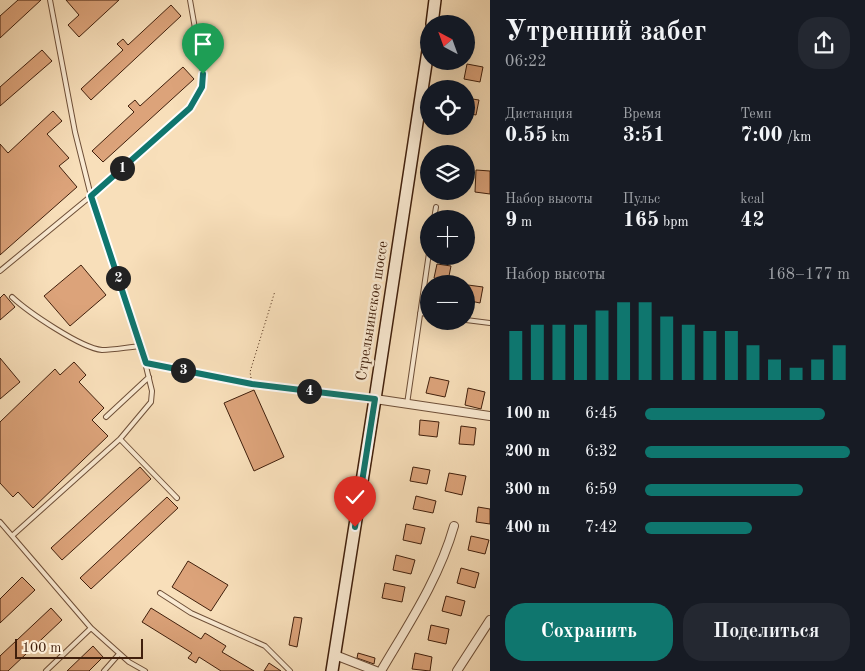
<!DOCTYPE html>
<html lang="ru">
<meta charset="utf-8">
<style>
:root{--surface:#171b24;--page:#242831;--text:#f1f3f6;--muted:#9ea1a6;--accent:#0f766e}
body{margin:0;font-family:"Old Standard TT",serif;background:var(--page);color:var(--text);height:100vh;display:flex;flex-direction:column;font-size:19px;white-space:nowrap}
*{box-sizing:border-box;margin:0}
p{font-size:16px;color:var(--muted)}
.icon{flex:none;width:28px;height:28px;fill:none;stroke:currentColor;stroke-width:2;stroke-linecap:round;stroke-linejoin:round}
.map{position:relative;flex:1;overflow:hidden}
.side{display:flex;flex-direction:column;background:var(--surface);width:375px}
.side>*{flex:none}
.needle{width:32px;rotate:319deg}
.controls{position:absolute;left:420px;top:15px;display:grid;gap:10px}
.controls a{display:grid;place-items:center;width:55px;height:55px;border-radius:50%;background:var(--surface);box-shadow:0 5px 20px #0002;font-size:25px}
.scale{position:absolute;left:15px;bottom:12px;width:128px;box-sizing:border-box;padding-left:5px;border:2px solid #401f0c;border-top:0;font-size:14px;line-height:18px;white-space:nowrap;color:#401f0c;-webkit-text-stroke:4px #faead2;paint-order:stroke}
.pin{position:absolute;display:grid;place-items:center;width:42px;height:42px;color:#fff;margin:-51px -21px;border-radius:50% 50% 50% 0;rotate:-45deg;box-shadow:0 0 5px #0007}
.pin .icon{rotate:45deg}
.km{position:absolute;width:25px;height:25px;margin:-12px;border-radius:50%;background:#222;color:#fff;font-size:14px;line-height:25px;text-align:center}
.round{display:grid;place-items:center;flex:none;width:52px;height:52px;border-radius:20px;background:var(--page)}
.overview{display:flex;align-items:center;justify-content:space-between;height:85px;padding:0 15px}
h1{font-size:28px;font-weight:700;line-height:38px}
.figures{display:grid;grid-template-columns:repeat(3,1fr);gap:8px;height:85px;padding:5px 15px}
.figures div{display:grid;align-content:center}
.figures b{font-size:21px;font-weight:700}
.figures small{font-size:14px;font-weight:400}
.figures p{font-size:14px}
.chart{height:140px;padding:10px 15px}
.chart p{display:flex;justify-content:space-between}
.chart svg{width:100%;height:90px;margin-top:5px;stroke:var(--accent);stroke-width:6}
.primary-button{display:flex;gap:10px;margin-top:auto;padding:10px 15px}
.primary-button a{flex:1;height:58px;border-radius:20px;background:var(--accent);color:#fff;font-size:20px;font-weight:700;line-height:58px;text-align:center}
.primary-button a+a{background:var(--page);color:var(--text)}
ul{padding:0 15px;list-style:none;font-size:16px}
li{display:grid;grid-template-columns:80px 60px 1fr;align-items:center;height:38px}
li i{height:12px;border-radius:6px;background:var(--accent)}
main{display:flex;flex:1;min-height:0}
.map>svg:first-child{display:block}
</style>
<main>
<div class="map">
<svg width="490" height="671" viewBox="0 0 490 671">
<rect width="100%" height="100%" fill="#f8dfba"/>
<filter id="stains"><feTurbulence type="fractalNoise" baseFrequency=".004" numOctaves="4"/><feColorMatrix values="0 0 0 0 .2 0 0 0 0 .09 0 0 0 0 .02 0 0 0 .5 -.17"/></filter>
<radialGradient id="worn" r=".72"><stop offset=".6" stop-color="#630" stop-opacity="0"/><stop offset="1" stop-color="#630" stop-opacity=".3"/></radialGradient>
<!-- building -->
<path fill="#dca37a" stroke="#401f0c" d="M18,0h23l-41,38v-22z
M66,0h53l-40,37 -11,-12 11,-10z
M171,5l10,11 -90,84 -10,-11 42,-39 -6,-6 6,-5 5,6z
M42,50l10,11 -52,45v-19z
M467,64l16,3 -3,15 -16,-3z
M183,67l11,12 -91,83 -11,-11 42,-39 -6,-6 7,-6 5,6z
M466,98l13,2 -3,15 -10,-2z
M53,111l9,10 -15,13 22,24 -10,8 18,21 -77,68v-111l8,9z
M476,170l14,1v23l-15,-2z
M437,264l14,2 -3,15 -14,-3z
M81,265l25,30 -36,31 -26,-30z
M468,285l15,2 -3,16 -14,-3z
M4,294l11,13 -15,13v-22z
M0,358l20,24 -20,17z
M74,362l12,13 -7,7 25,26 -12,12 16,16 -75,72 -15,-16 -5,5 -13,-14v-61l55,-53 5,6z
M430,377l19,4 -4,16 -19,-4z
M468,388l17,4 -4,17 -16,-4z
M254,390l30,67 -30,14 -30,-68z
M420,420l19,2 -2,15 -18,-2z
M461,426l15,2 -2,17 -15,-1z
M140,467l11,12 -89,81 -11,-12z
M413,467l17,3 -3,14 -17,-3z
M449,473l17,3 -4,19 -17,-4z
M416,496l20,5 -3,12 -20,-4z
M167,497l11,11 -87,81 -11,-11z
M478,507l12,2v15l-14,-2z
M406,524l19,4 -4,16 -18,-4z
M471,536l18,4 -4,14 -17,-4z
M396,555l19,5 -4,14 -18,-4z
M188,561l40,24 -17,26 -39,-24z
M461,568l18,5 -4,15 -18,-5z
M22,577l13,13 -35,33v-24z
M385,583l20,4 -3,15 -20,-4z
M446,596l19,5 -4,15 -19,-5z
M51,608l11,12 -54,51h-8v-15z
M151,608l50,31 4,-6 21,13 -4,6 32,19h-33l-22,-14 -3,6 -8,-5 4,-5 -50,-31z
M294,617l8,1 -5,29 -8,-2z
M431,625l18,4 -3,15 -18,-4z
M93,646l10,11 -14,14h-22z
M358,653l17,5 -1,6 -17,-6z
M415,653l17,4 -2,14 -18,-2z
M269,663l12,8h-17z"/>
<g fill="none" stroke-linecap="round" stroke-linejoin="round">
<!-- service casing -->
<g stroke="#6e4f38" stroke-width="6">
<path id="service" d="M434,219l2,-12
M0,271l91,-75 99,-88 12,-21 1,-13 -13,-74
M12,297c16,15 69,51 90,53 12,0 26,-3 39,-4
M420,313l9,1
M466,320l24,3
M146,363l105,21 122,15
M407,404l22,-151
M106,417l43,-40
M120,439l57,59
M0,522l91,106 38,34 16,9
M12,536l108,-97 31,-37 1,-11 -11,-45 -50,-150 -16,-64 -25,-132
M160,593l31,20 74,33 25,25
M46,671l45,-43
M104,671l15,-17"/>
</g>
<!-- minor casing -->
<g stroke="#6e4f38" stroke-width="10">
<path id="minor" d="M375,399l115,17
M335,655l41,16
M381,671c27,-46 58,-92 73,-145
M457,671l33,-51"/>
</g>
<!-- secondary casing -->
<g stroke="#401f0c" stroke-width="14">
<path id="secondary" d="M432,24l3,-24
M332,671l43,-272 54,-355"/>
</g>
<!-- path -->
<path stroke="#401f0c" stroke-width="1" stroke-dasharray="1 2.5" stroke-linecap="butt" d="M251,378l-1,-6 25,-81"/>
<!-- service -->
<use href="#service" stroke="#faead2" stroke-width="4"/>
<!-- minor -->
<use href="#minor" stroke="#faead2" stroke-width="8"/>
<!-- secondary -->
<use href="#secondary" stroke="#faead2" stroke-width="11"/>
</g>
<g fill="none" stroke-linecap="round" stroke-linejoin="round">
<!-- route casing -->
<g stroke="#fff" stroke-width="10">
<path id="route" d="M203,74l-1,13 -12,21 -99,88 55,167 106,21 123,15 -20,128"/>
</g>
<!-- route -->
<use href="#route" stroke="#0f766e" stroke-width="6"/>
</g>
<g text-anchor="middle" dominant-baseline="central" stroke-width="5" stroke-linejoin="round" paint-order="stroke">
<!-- street labels -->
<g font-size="15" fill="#401f0c" stroke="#faead2">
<text transform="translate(373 311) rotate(-81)">Стрельнинское шоссе</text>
</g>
</g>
<rect width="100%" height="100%" filter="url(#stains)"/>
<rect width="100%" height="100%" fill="url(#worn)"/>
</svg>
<div class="controls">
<a><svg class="needle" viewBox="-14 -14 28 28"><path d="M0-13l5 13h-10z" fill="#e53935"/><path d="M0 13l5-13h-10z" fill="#9ea1a6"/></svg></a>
<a><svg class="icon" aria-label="locate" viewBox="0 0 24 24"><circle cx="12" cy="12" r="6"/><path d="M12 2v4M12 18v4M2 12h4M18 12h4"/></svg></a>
<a><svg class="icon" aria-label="layers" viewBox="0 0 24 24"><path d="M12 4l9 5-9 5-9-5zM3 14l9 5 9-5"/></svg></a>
<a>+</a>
<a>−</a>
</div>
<div class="scale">100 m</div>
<div class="pin" style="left:203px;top:74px;background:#1e9e55"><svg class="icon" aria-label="arrive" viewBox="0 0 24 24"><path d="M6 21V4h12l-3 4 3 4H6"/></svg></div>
<div class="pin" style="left:355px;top:527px;background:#d93025"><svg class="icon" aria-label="check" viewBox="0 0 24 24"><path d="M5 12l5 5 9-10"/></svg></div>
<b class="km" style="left:122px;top:168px">1</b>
<b class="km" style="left:118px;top:278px">2</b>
<b class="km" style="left:183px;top:370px">3</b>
<b class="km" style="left:309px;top:391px">4</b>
</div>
<section class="side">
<div class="overview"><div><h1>Утренний забег</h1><p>06:22</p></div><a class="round"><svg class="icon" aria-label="share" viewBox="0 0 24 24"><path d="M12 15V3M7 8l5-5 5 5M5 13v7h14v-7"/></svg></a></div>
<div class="figures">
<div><p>Дистанция</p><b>0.55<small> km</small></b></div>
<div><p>Время</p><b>3:51</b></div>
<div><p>Темп</p><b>7:00<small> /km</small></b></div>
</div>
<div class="figures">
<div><p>Набор высоты</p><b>9<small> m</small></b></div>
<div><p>Пульс</p><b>165<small> bpm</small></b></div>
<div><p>kcal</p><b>42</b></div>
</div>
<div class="chart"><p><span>Набор высоты</span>168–177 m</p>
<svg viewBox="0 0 160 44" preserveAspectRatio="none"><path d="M5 44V20M15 44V17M25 44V17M35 44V17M45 44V10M55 44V6M65 44V6M75 44V13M85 44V17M95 44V20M105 44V20M115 44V27M125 44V34M135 44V38M145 44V34M155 44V27"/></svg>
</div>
<ul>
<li><b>100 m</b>6:45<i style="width:88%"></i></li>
<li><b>200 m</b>6:32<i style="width:100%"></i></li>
<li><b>300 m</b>6:59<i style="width:77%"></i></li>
<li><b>400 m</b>7:42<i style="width:52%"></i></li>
</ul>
<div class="primary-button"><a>Сохранить</a><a>Поделиться</a></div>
</section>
</main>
